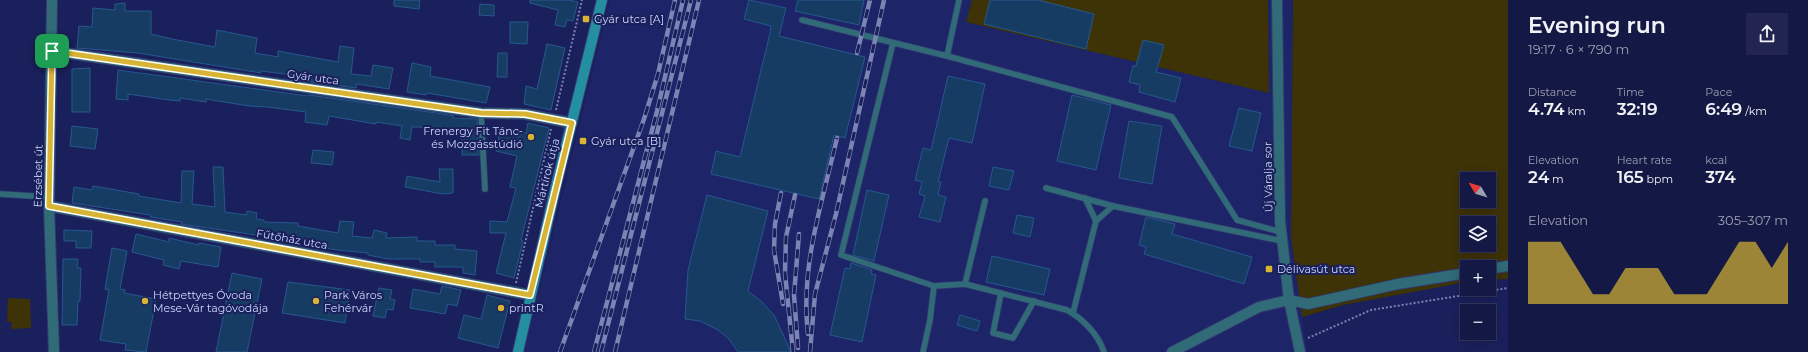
<!DOCTYPE html>
<meta charset="utf-8">
<style>
:root{--surface:#141844;--page:#21254f;--text:#f1f3f6;--muted:#9da0b2;--line:#33375d;--accent:#d8b434}
body{margin:0;font-family:Montserrat,sans-serif;background:var(--page);color:var(--text);height:100vh;display:flex;flex-direction:column;font-size:15px;white-space:nowrap}
*{box-sizing:border-box;margin:0}
p{font-size:13px;color:var(--muted)}
.icon{flex:none;width:22px;height:22px;fill:none;stroke:currentColor;stroke-width:2;stroke-linecap:round;stroke-linejoin:round}
.map{position:relative;flex:1;overflow:hidden}
.details{display:flex;flex-direction:column;background:var(--surface);width:300px}
.details>*{flex:none}
.needle{width:26px;rotate:308deg}
.controls{position:absolute;left:1460px;top:172px;display:grid;gap:8px}
.controls a{display:grid;place-items:center;width:36px;height:36px;border-radius:0px;background:var(--surface);box-shadow:0 2px 10px #0003,0 0 0 1px var(--line);font-size:20px}
.pin{position:absolute;display:grid;place-items:center;width:34px;height:34px;color:#fff;margin:-17px;border-radius:8px;box-shadow:0 2px 6px #0006}
.round{display:grid;place-items:center;flex:none;width:42px;height:42px;border-radius:0px;background:var(--page)}
.head{display:flex;align-items:center;justify-content:space-between;height:68px;padding:0 20px}
h1{font-size:22px;font-weight:600;line-height:30px}
.stats{display:grid;grid-template-columns:repeat(3,1fr);gap:6px;height:68px;padding:4px 20px}
.stats div{display:grid;align-content:center}
.stats b{font-size:17px;font-weight:600}
.stats small{font-size:11px;font-weight:400}
.stats p{font-size:11px}
.chart{height:112px;padding:8px 20px}
.chart p{display:flex;justify-content:space-between}
.chart svg{width:100%;height:72px;margin-top:4px;fill:var(--accent);opacity:.7}
main{display:flex;flex:1;min-height:0}
.map>svg:first-child{display:block}
</style>
<main>
<div class="map">
<svg width="1508" height="352" viewBox="0 0 1508 352">
<rect width="100%" height="100%" fill="#1a205b"/>
<!-- built -->
<path fill="#1d2467" d="M610,0h362l-6,22 303,71 -1,-93h25l-2,237 16,115h-783z"/>
<!-- green -->
<path fill="#3e3207" fill-rule="evenodd" d="M972,0h296l1,93 -303,-71z
M1293,0h215v279l-19,1v-13h-22v15l-124,23 -41,12 -11,-80zM1467,179h22v22h-22zM1467,223h22v22h-22z
M8,298l22,1 1,29 -20,1 1,-7h-5z"/>
<!-- building -->
<path fill="#173c63" stroke="#25588f" d="M394,0h26l-1,9 -25,-3z
M530,0h38l10,2 -5,19 -6,-1 -2,7 -10,-2 3,-15 -28,-7z
M749,0l37,8 -7,28 86,21 -20,81 -11,-3 -15,64 -108,-25 5,-23 24,6 30,-124 1,-7 -27,-7z
M798,0h66l-5,25 -64,-14z
M990,0h48l56,14 -8,35 -102,-25z
M125,3v8h26v23l21,5 43,8 2,-17 40,8 -2,15 23,4v-6l60,11 2,-16 14,2 -3,26 20,2 2,-11 20,3 -4,21 -32,-5 -1,4 -45,-6v-3l-3,-1v-1l-47,-6v2l-123,-20 -61,-5 2,-22 13,1 1,-19 22,2v-6z
M480,4l14,1v11l-15,-1z
M510,22h18l-1,22 -17,-1z
M1143,40l21,5 -8,27 25,6 -6,24 -36,-10 1,-7 -11,-3 4,-16h3z
M547,44l18,4 -14,62 -27,-6 2,-18 11,3z
M498,53h9v24h-10z
M412,63l19,4 -1,9 60,11 -4,16 -35,-6 -24,-4 -1,2 -19,-3z
M90,68v44h-18v-43z
M118,70l190,26 1,-1 127,18 18,3 -1,2 24,1 2,36h-17v-20l-43,-8h-7l-2,13 -10,-2 2,-12 -26,-4v2l-47,-8 -2,9 -22,-3 1,-10 -39,-5 -18,-1 -43,-7v3l-26,-4v3l-11,-1 -41,-6v6l-12,-1z
M948,76l37,8 -13,59 -23,-5 -11,44h3l-3,13 8,2 -6,25 -21,-5 6,-21 -6,-2 3,-12 -7,-2 8,-32 8,2z
M1072,95l39,10 -15,65 -39,-9z
M1239,108l22,5 -9,38 -23,-5z
M1129,121l33,5 -10,58 -33,-6z
M528,123l21,5 -28,112 2,1 -9,37 -18,-5 10,-40h-16v-12l17,1 9,-34 -6,-1 7,-31 -21,-5 4,-19 19,5 2,-5 5,1z
M72,126l26,3 -3,20 -25,-3z
M313,150l21,2 -2,13 -21,-2z
M213,167h10l2,45 21,3 1,-4 10,2 -1,6 8,1v2l34,1v3l40,7 2,-12 14,1 -2,14 20,2 2,-8 13,3 -1,5 31,-1v4h18v4h20v4l22,2 -2,24 -12,-2v-6h-28v-5h-15v-3h-32l-20,-4v-2l-31,-3 -33,-6 1,-5 -29,-1 -95,-14 1,-2 -32,-5v-2l-78,-12 2,-16 18,3 1,-4 46,8v2l42,7 1,-32h12l-2,33 23,3z
M993,167l21,4 -5,19 -20,-4z
M439,169h14v24l-10,1 -38,-7 2,-11 33,6z
M867,190l22,5 -15,66 -21,-6z
M707,195l61,16 -20,80 14,11 12,13 17,37h-53l-10,-14 -10,-8 -18,-9 -15,-2 3,-49z
M1017,215l17,3 -4,19 -17,-4z
M1146,217l29,7 -3,10 80,23 -8,27 -100,-30 2,-7 -7,-2z
M64,230l28,1 -1,17h-15v-7h-12z
M136,234l33,8v-4l30,7v-2l22,4 -3,20 -37,-6 -2,8 -16,-4 1,-5 -32,-8z
M112,248l15,3 -7,38 5,1 -1,3 32,6 -10,53 -21,-2 1,-6 -26,-4 9,-50 -4,-1z
M992,256l58,13 -6,26 -58,-13z
M63,259h15l-1,9h4l-1,33h-2l-1,24h-15z
M851,263l21,7 -1,4 5,1 -14,67 -32,-7 15,-67 5,1z
M232,273l30,6 -15,73h-31z
M288,282l62,8 -5,33 -63,-10z
M442,286l19,4 -4,16 -9,-2 -3,10 -35,-6 3,-19 27,5z
M379,288l13,2 -2,9 5,1 -2,10 -6,-1 -2,9 -12,-2z
M487,295l23,6 -12,47 -40,-10 6,-23 17,4z
M960,315l20,6 -3,10 -20,-6z"/>
<g fill="none" stroke-linecap="round" stroke-linejoin="round">
<!-- lane casing -->
<g stroke="#333a72" stroke-width="7">
<path id="lane" d="M802,20l145,36 225,61 65,103 44,12
M893,43l-52,212 93,31 31,-2 102,26c16,9 31,24 37,42
M947,56l12,-56
M481,113l4,76
M1046,188l67,18 169,35
M0,194l49,3
M1085,198l11,23
M965,284l20,-83
M1001,293l-8,40 20,5 21,-37
M1073,313l23,-92 17,-15
M923,352l7,-32 4,-34"/>
</g>
<!-- street casing -->
<g stroke="#333a72" stroke-width="12">
<path id="street" d="M52,0l-3,206 5,146
M1277,0l3,221 9,79 11,52
M52,51l429,62 44,1 47,9
M49,206l481,89
M1489,269l19,-3
M1172,352l87,-45 30,-7 19,4 90,-20 69,-11"/>
</g>
<!-- secondary casing -->
<g stroke="#333a72" stroke-width="12">
<path id="secondary" d="M518,352l37,-162 47,-190"/>
</g>
<!-- path -->
<path stroke="#7a82b2" stroke-width="2" stroke-dasharray="2 2" stroke-linecap="butt" d="M556,110l26,-110
M516,283l35,-154
M1308,338l63,-28 137,-22"/>
<!-- lane -->
<use href="#lane" stroke="#306b77" stroke-width="5.5"/>
<!-- street -->
<use href="#street" stroke="#306b77" stroke-width="10"/>
<!-- secondary -->
<use href="#secondary" stroke="#258fa2" stroke-width="10"/>
<!-- rail casing -->
<g stroke="#7b84b3" stroke-width="4.5">
<path id="rail" d="M857,53l13,-53
M781,193l-6,31 -1,26 9,54
M808,334c-8,-67 14,-131 29,-196
M798,348l-4,-53 5,-61
M560,352l84,-233 14,-45 17,-74
M594,352l63,-241 26,-111
M601,352l90,-352
M615,352l84,-352
M793,352l-8,-79 1,-36 9,-42
M810,352l5,-58 21,-80 48,-214"/>
</g>
<!-- rail -->
<use href="#rail" stroke="#1a205b" stroke-width="3" stroke-dasharray="9" stroke-linecap="butt"/>
</g>
<g fill="none" stroke-linecap="round" stroke-linejoin="round">
<!-- route casing -->
<g stroke="#fff" stroke-width="8">
<path id="route" d="M52,51l429,62 44,1 47,9 -42,172 -481,-89z"/>
</g>
<!-- route -->
<use href="#route" stroke="#d8b434" stroke-width="5"/>
</g>
<!-- markers -->
<g fill="#d8b434" stroke="#1a205b" stroke-width="1.5">
<rect x="582" y="15" width="8" height="8" rx="2"/>
<circle cx="531" cy="137" r="4"/>
<rect x="579" y="137" width="8" height="8" rx="2"/>
<rect x="1265" y="265" width="8" height="8" rx="2"/>
<circle cx="145" cy="301" r="4"/>
<circle cx="316" cy="301" r="4"/>
<circle cx="501" cy="308" r="4"/>
</g>
<g text-anchor="middle" dominant-baseline="central" stroke-width="4" stroke-linejoin="round" paint-order="stroke">
<!-- poi labels -->
<g font-size="11" fill="#ccd7fc" stroke="#1a205b" text-anchor="start">
<text x="594" y="19">Gyár utca [A]</text>
<text x="523" y="131" text-anchor="end">Frenergy Fit Tánc-<tspan x="523" dy="13">és Mozgásstúdió</tspan></text>
<text x="591" y="141">Gyár utca [B]</text>
<text x="1277" y="269">Délivasút utca</text>
<text x="153" y="295">Hétpettyes Óvoda<tspan x="153" dy="13">Mese-Vár tagóvodája</tspan></text>
<text x="324" y="295">Park Város<tspan x="324" dy="13">Fehérvár</tspan></text>
<text x="509" y="308">printR</text>
</g>
<!-- street labels -->
<g font-size="11" fill="#ccd7fc" stroke="#1a205b">
<text transform="translate(313 77) rotate(8)">Gyár utca</text>
<text transform="translate(547 173) rotate(-76)">Mártírok útja</text>
<text transform="translate(38 176) rotate(-89)">Erzsébet út</text>
<text transform="translate(1268 177) rotate(-91)">Új Váralja sor</text>
<text transform="translate(292 239) rotate(10)">Fűtőház utca</text>
</g>
</g>
</svg>
<div class="controls">
<a><svg class="needle" viewBox="-14 -14 28 28"><path d="M0-13l5 13h-10z" fill="#e53935"/><path d="M0 13l5-13h-10z" fill="#9da0b2"/></svg></a>
<a><svg class="icon" aria-label="layers" viewBox="0 0 24 24"><path d="M12 4l9 5-9 5-9-5zM3 14l9 5 9-5"/></svg></a>
<a>+</a>
<a>−</a>
</div>
<div class="pin" style="left:52px;top:51px;background:#1e9e55"><svg class="icon" aria-label="arrive" viewBox="0 0 24 24"><path d="M6 21V4h12l-3 4 3 4H6"/></svg></div>
</div>
<section class="details">
<div class="head"><div><h1>Evening run</h1><p>19:17 · 6 × 790 m</p></div><a class="round"><svg class="icon" aria-label="share" viewBox="0 0 24 24"><path d="M12 15V3M7 8l5-5 5 5M5 13v7h14v-7"/></svg></a></div>
<div class="stats">
<div><p>Distance</p><b>4.74<small> km</small></b></div>
<div><p>Time</p><b>32:19</b></div>
<div><p>Pace</p><b>6:49<small> /km</small></b></div>
</div>
<div class="stats">
<div><p>Elevation</p><b>24<small> m</small></b></div>
<div><p>Heart rate</p><b>165<small> bpm</small></b></div>
<div><p>kcal</p><b>374</b></div>
</div>
<div class="chart"><p><span>Elevation</span>305–307 m</p>
<svg viewBox="0 0 160 44" preserveAspectRatio="none"><path d="M0 44V6L10 6L20 6L30 22L40 38L50 38L60 22L70 22L80 22L90 38L100 38L110 38L120 22L130 6L140 6L150 22L160 6V44z"/></svg>
</div>
</section>
</main>
